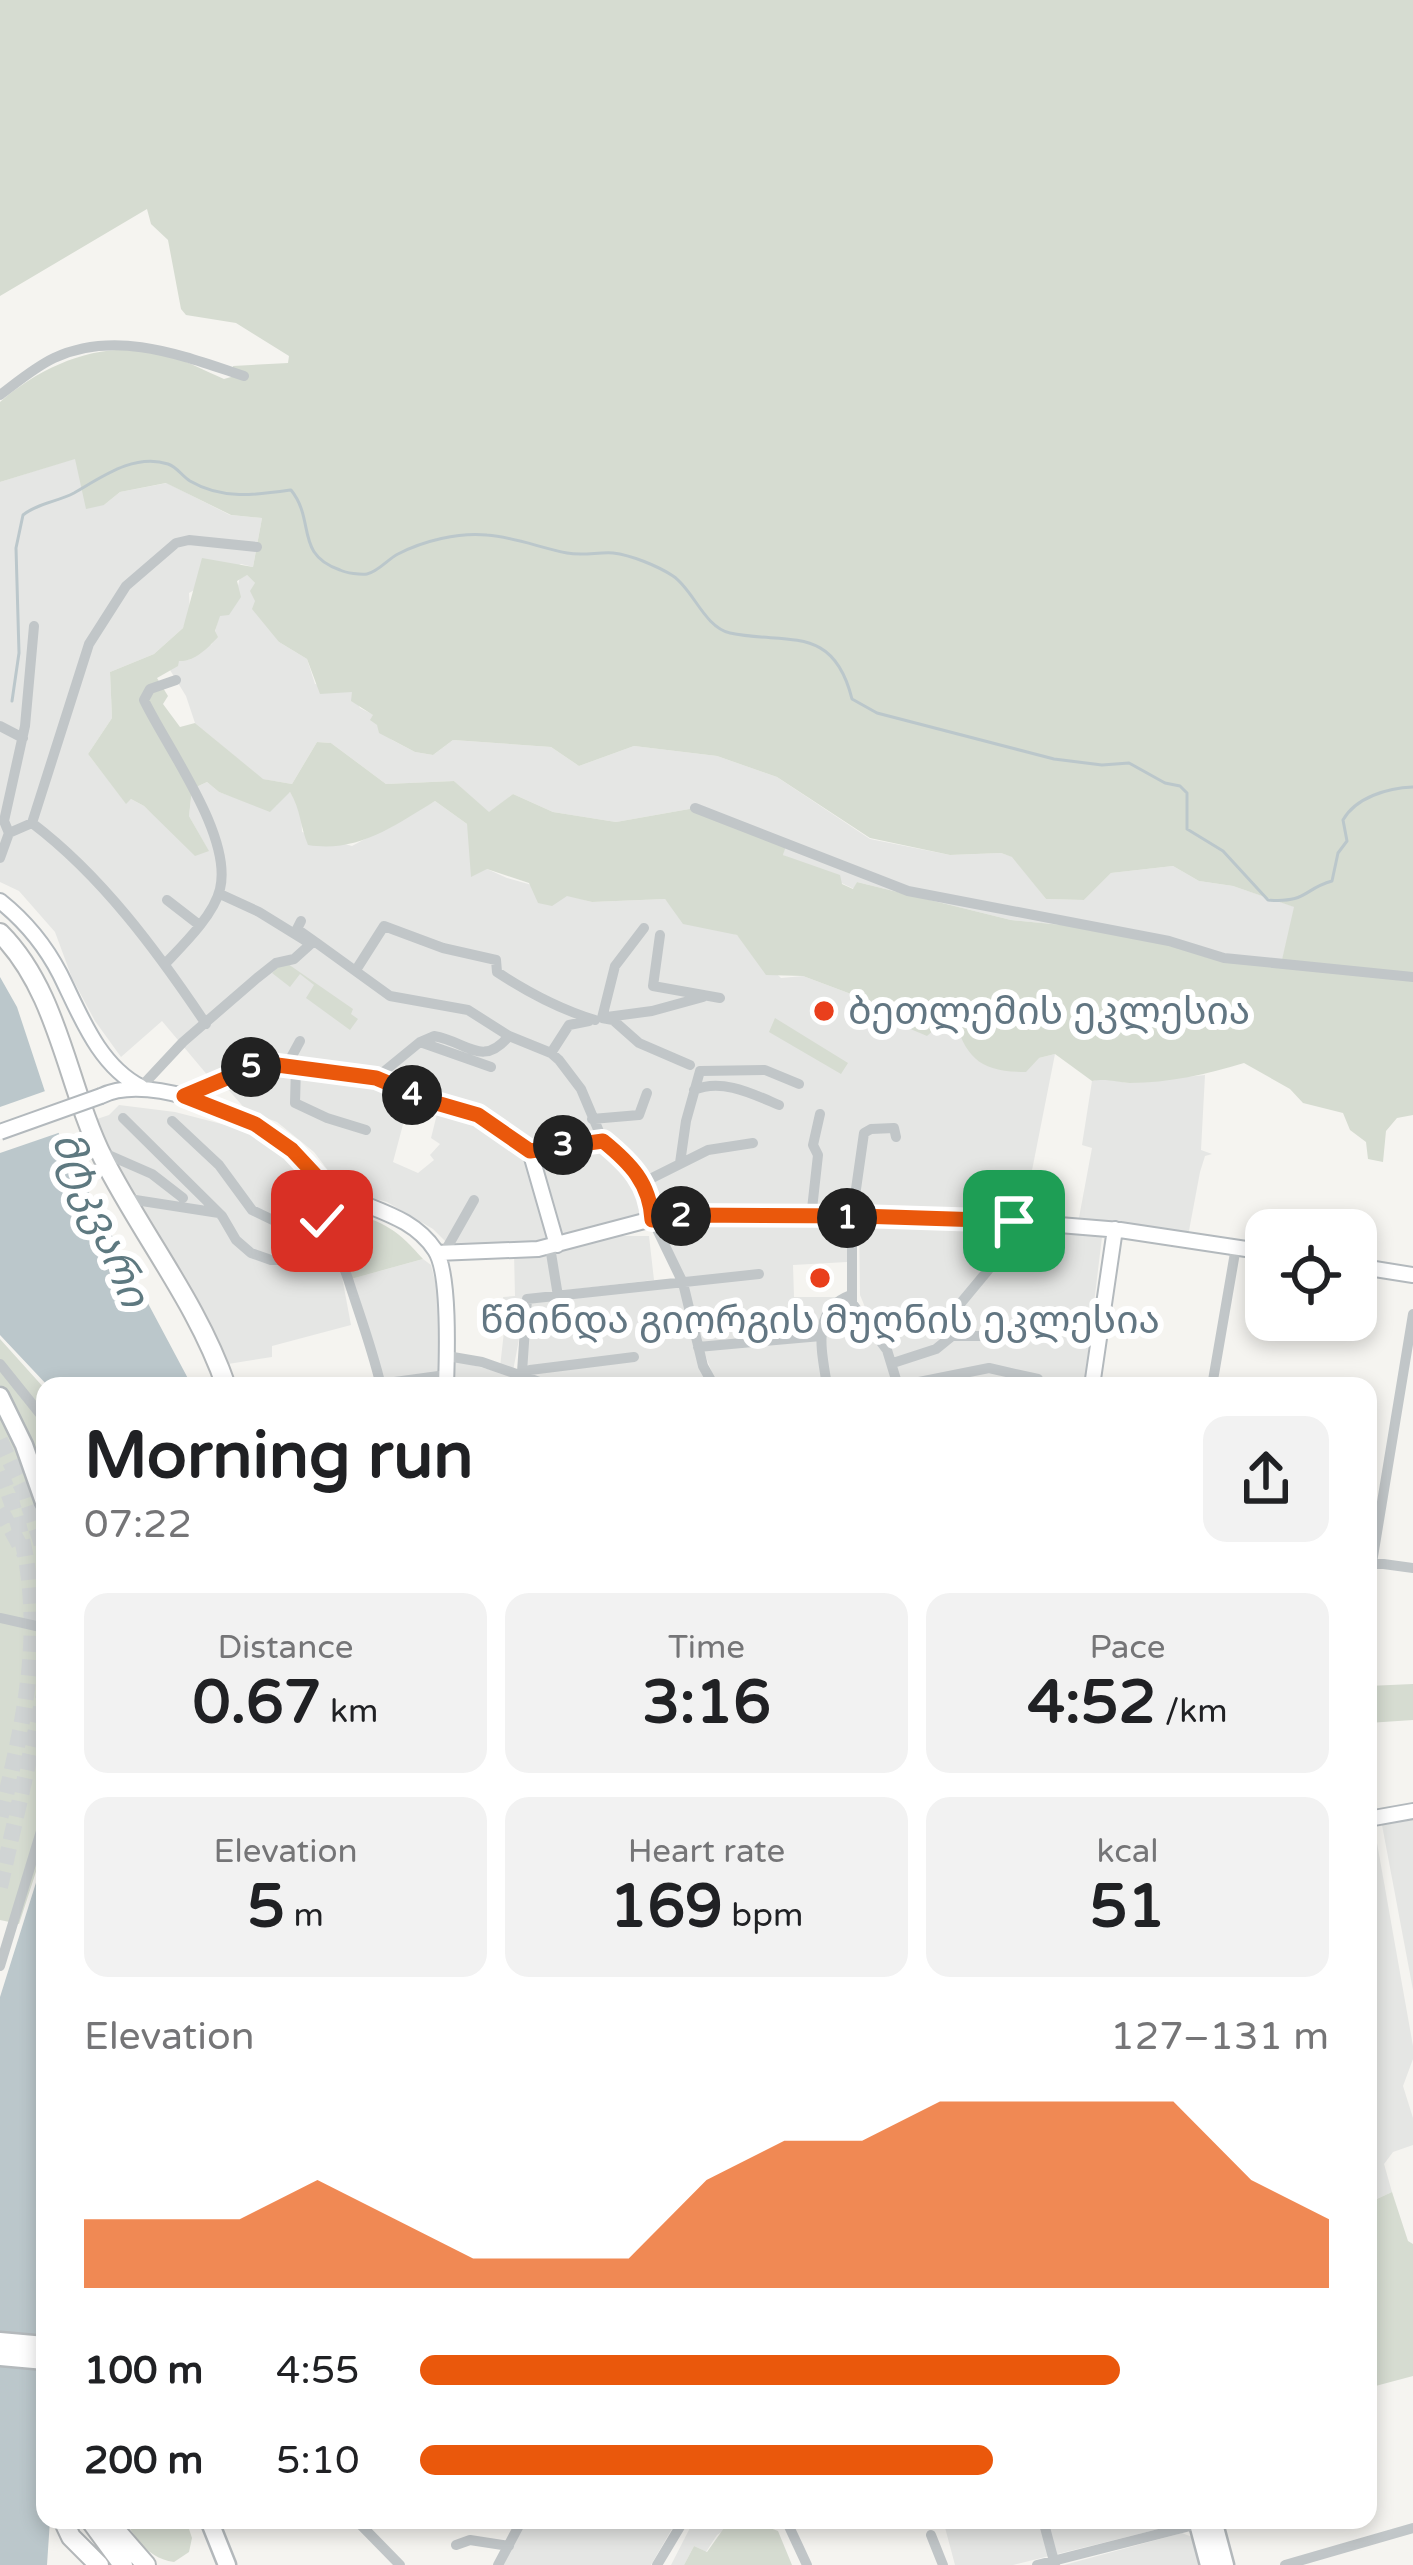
<!DOCTYPE html>
<meta charset="utf-8">
<style>
:root{--surface:#fff;--page:#f2f2f2;--text:#202124;--muted:#757577;--accent:#ea580c}
body{margin:0;font-family:"Varela Round","Noto Sans Georgian",sans-serif;background:var(--page);color:var(--text);height:100vh;display:flex;flex-direction:column;font-size:45px;white-space:nowrap}
*{box-sizing:border-box;margin:0}
p{font-size:39px;color:var(--muted)}
.icon{flex:none;width:66px;height:66px;fill:none;stroke:currentColor;stroke-width:2;stroke-linecap:round;stroke-linejoin:round}
.map{position:relative;flex:1;overflow:hidden}
.sheet{position:absolute;left:36px;top:1377px;width:1341px;height:1152px;display:flex;flex-direction:column;background:var(--surface);border-radius:24px;box-shadow:0 6px 18px #0003}
.sheet>*{flex:none}
.controls{position:absolute;left:1245px;top:1209px;display:grid;gap:24px}
.controls a{display:grid;place-items:center;width:132px;height:132px;border-radius:24px;background:var(--surface);box-shadow:0 6px 18px #0003;font-size:60px}
.pin{position:absolute;display:grid;place-items:center;width:102px;height:102px;color:#fff;margin:-51px;border-radius:24px;box-shadow:0 6px 18px #0006}
.km{position:absolute;width:60px;height:60px;margin:-30px;border-radius:50%;background:#222;color:#fff;font-size:33px;line-height:60px;text-align:center}
.round{display:grid;place-items:center;flex:none;width:126px;height:126px;border-radius:24px;background:var(--page)}
.summary{display:flex;align-items:center;justify-content:space-between;height:204px;padding:0 48px}
h1{font-size:66px;font-weight:800;line-height:90px}
.figures{display:grid;grid-template-columns:repeat(3,1fr);gap:18px;height:204px;padding:12px 48px}
.figures div{display:grid;align-content:center;border-radius:24px;background:var(--page);text-align:center}
.figures b{font-size:60px;font-weight:800}
.figures small{font-size:33px;font-weight:400}
.figures p{font-size:33px}
.chart{height:336px;padding:24px 48px}
.chart p{display:flex;justify-content:space-between}
.chart svg{width:100%;height:216px;margin-top:12px;fill:var(--accent);opacity:.7}
ul{padding:0 48px;list-style:none;font-size:39px}
li{display:grid;grid-template-columns:192px 144px 1fr;align-items:center;height:90px}
li i{height:30px;border-radius:15px;background:var(--accent)}
.map>svg:first-child{display:block}
</style>
<div class="map">
<svg width="1413" height="2565" viewBox="0 0 1413 2565">
<rect width="100%" height="100%" fill="#f5f4f0"/>
<!-- built -->
<path fill="#e5e6e4" fill-rule="evenodd" d="M76,458l28,47 16,-13 47,-9 63,32 32,3 -9,49 -12,-3 -52,29 1,19 -7,16 -29,26 -44,18 2,46 -24,36 38,49 5,-4 13,7 24,22 40,22 -19,-34 3,-27 15,-7 12,10 34,12 23,2 5,-9 9,-5 11,17 1,23 50,14 83,-45 32,23 4,17 16,28 20,9 85,24 73,-3 13,16 59,20 44,43 22,-2 48,18 50,31 20,6 32,-19 86,46 16,-4 -33,167 -336,-8 -128,25 -23,-75 -32,-34 -124,-51 -117,-16 -53,15 -47,-56 -41,36 -26,-36 -23,-43 -17,-46 -36,-41 -19,-9v-400z
M247,575l8,8 24,59 28,17 8,25 37,8 8,16 14,7 3,10 15,15 23,12 18,3 20,-15 98,7 28,19 55,-20 83,10 60,21 93,62 80,16 51,-2 12,4 33,42 38,1 27,-27 62,-7 26,15 34,5 62,21 -14,58 -167,-35 -103,-10 -154,-38 -3,7 -71,-34 2,-8 -90,-39 -79,14 -63,-10 -40,-18 -24,19 -35,-32 -68,3 -55,-41 -14,-1 -25,42 -30,-5 -67,-56 -9,-27 -16,-26 9,-9 12,-2v-4l21,-11 7,-28 18,-25 3,-15z
M303,1069l66,11 108,37 41,30 11,18 25,76 -40,7 -64,-2 -17,-17 -46,-27 -49,-13 -5,-12 -19,-25 -37,-30 -30,-11 -21,-24 2,-7 23,-9zM409,1102l29,8 -7,28 9,6 -10,11 4,5 -16,13 -25,-11z
M1205,1075l-4,75 11,4 -7,2 -5,16 -12,64 -110,-13 14,-75 -10,-3 10,-64 13,-3 22,5z
M119,1105l56,7 66,17 24,10 50,42 4,44 23,52 9,48 -79,21v11l-44,7 -140,-242 21,-7z
M700,1219l148,5 -1,38 -54,3 1,32h47l-23,38 -119,12 -38,-119 6,-6z
M859,1220l238,12 5,5 -18,149h-182l-7,-8 -64,8 -8,-49 9,-28 20,-11 17,19 -9,-22z
M611,1236h38l5,44 -95,11 -8,-39z
M546,1251l10,42 -29,4 -14,74 -13,-4 6,-53 -3,-17 12,-1 -1,-43z
M423,1259l8,6 11,45 -1,64 -60,9 -30,-104z
M681,1286l31,100h-154l-39,-14 10,-71z
M820,1338l6,48h-109l-14,-37z
M450,1359l67,18 6,9h-75z
M1413,1820v170l-31,-165z
M1374,1826l39,220v13l-10,27 10,32v27l-20,7 -9,12 8,28 -24,11v-375z
M526,2520h151l-26,45h-149z
M694,2520h58l-16,2 -19,13 -11,17 -12,-6 -10,19h-13z
M943,2520h239l1,3 -170,42h-58z
M1182,2533l10,4 7,28h-135z"/>
<!-- green -->
<path fill="#d6dcd1" fill-rule="evenodd" d="M0,0h1413v1115l-16,3 -11,13 -3,31 -15,-3 -2,-17 -16,-12 -7,-17 -40,-10 -13,-14 -46,-26c-36,11 -76,20 -114,20 -14,-1 -24,-5 -38,-2l-37,-27 -16,4 -13,14c-47,0 -61,-14 -73,-59l-26,23 -26,-11 -50,-31 -48,-18 -37,-1 -29,-40 -54,-11 -18,-25 -73,3 -25,-6 -15,10 -14,-3 -9,-20 -42,-14 -16,8 -4,-53 -32,-23c-41,25 -77,52 -127,44 -8,-19 -7,-35 -18,-53l-20,20 -51,-20 -12,-10 -15,7 -3,27 20,35 -14,5 -51,-50 -13,-7 -5,5 -38,-50 24,-36 -2,-46 44,-18 29,-26 19,-70 51,9 9,-49 -31,-3 -65,-32 -46,9 -16,13 -18,4 -11,-50 -75,23v-80c45,-39 104,-63 163,-48 21,5 42,17 61,25l7,-2 2,-11 55,-3 1,-7 -53,-33 -50,-8 -5,-6 -13,-69 -17,-16 -4,-15 -147,87zM247,575l8,8 -5,8 5,10 -3,8 27,33 28,17 13,35 32,-2 -1,9 22,14 -3,5 7,5 2,8 36,19 18,3 20,-15 98,7 28,19 55,-20 83,10 60,21 93,61 80,17 51,-2 11,4 34,42 38,1 27,-27 62,-7 26,15 34,5 61,21 -13,57 -57,-6 -110,-28 -103,-10 -154,-38 -4,7 -11,-5 -2,-9 -57,-20 3,-9 -91,-38 -79,14 -63,-10 -40,-18 -24,18 -35,-31 -68,3 -55,-41 -14,-1 -25,42 -29,-5 -68,-56 -15,4 -17,-23 5,-8 -11,-18 21,-12 1,-5c15,1 28,-12 39,-24l-3,-6 5,-15 9,-1 12,-18 -4,-16z
M288,964l65,45 -2,5 7,5 -8,11 -44,-32 8,-13 -14,-11 -10,13 -18,-14 7,-7z
M775,1018l73,45 -7,11 -72,-42z
M347,1215c35,2 54,19 76,44l-72,20 -23,-54z
M0,1339l45,50v88l-45,-92z
M0,1413l40,91 5,-2v342l-26,80 -19,-4z
M1413,1684v36l-45,3v-37z
M1392,2192l16,49 5,3v132l-45,12v-185z
M125,2520h61l6,18 -3,14 -15,10c-24,-3 -38,-22 -49,-42z
M751,2521l27,10 14,34h-108l10,-19 13,6 17,-24z"/>
<!-- water -->
<path fill="#bbc7cb" d="M0,977l17,30 44,133 131,246h-144l-48,-51z
M45,1854v666h5l-3,45h-47v-568z"/>
<!-- pier -->
<path fill="#f5f4f0" d="M51,1089l13,42 -64,22v-46z"/>
<g fill="none" stroke-linecap="round" stroke-linejoin="round">
<!-- stream -->
<path stroke="#bbc7cb" stroke-width="3" d="M12,701l7,-48 -3,-105 7,-33c15,-12 34,-13 51,-22 28,-16 60,-40 94,-29 9,3 14,12 22,17 32,19 66,14 101,9 25,31 3,64 49,80 6,3 21,5 27,4 11,-2 21,-15 31,-20 25,-13 61,-22 89,-19 27,2 54,13 80,18 16,3 31,-1 46,0 18,2 45,13 60,23 20,13 31,51 57,57 57,12 103,-10 122,66l25,14 177,46 48,6 27,-2 36,20 15,3 7,7v36l36,22 45,49c40,3 35,-11 64,-19l6,-28 9,-12 -4,-21c13,-23 45,-32 70,-33"/>
<!-- primary-tunnel -->
<path stroke="#d0d4d4" stroke-width="16" stroke-dasharray="16 8" stroke-linecap="butt" d="M0,1440l25,54 20,60
M0,1472c52,123 31,223 0,347
M0,1509l24,44
M0,1887l45,-197"/>
<!-- secondary casing -->
<g stroke="#b3b9bd" stroke-width="18">
<path id="secondary" d="M0,901c25,20 45,44 60,73 20,40 38,91 81,113
M101,1096c44,-22 134,13 173,39 26,17 40,45 69,60 33,16 70,22 92,55 15,22 12,107 11,136
M184,1097l78,-34 25,2 89,13 57,25 45,12 52,36 27,94
M437,1253l101,-4 114,-30 34,-4 337,7 97,8 146,22
M1356,1266l57,9
M1092,1386l23,-157
M1368,1819l45,-8"/>
</g>
<!-- primary casing -->
<g stroke="#b4b9bc" stroke-width="21">
<path id="primary" d="M0,1396l24,49 20,57
M0,2341l45,4
M0,2357l45,4
M209,2520l18,45
M1197,2520l12,45
M1213,2520l12,45"/>
</g>
<!-- highway casing -->
<g stroke="#b4b8ba" stroke-width="22">
<path id="highway" d="M0,933c59,59 67,153 103,225 39,77 95,146 123,228
M63,2520l8,17 28,28
M90,2520l33,45
M107,2520l39,45"/>
</g>
<!-- street -->
<path stroke="#c1c6c8" stroke-width="10" d="M0,395c16,-12 35,-28 54,-37 63,-29 129,-2 190,18
M0,726l23,12
M695,808l213,83 261,50 55,17 189,19
M32,823c70,53 125,128 174,201
M9,833l23,-10 57,-179 37,-58 50,-43 13,-3 68,7
M0,858l9,-25 -5,-12 21,-95 9,-100
M220,894l39,18 47,29h8l76,55 78,14 41,26 42,17 8,7 22,29 22,52 25,20 16,21 8,37 31,64 20,83 11,20
M167,900l31,24
M644,928l-29,38 -13,52 11,2 26,23 51,22
M660,935l-7,51 67,12
M165,964c18,-19 49,-49 55,-75 13,-53 -53,-141 -76,-189l6,-11 26,-9
M356,970l28,-44 59,22 53,12 1,12c32,21 62,37 98,48
M607,1017l45,-6 51,-14
M420,1042l71,25
M551,1053l18,-28 20,-4
M287,1065l13,-24
M296,1066l-1,37 32,15 39,12
M376,1078l44,-36 14,-6c34,6 48,32 75,0
M141,1087l42,-45 74,-64 19,-15 18,-4 20,-18 -17,-12 4,-8
M694,1090c28,-12 59,4 85,15
M123,1118l99,98 14,24 15,13 20,7h21l43,-13
M592,1119l47,-4 8,-22
M172,1121l47,44 33,45 64,31 7,9
M896,1137l-2,-9 -23,1 -7,4 -12,84v86l35,47 11,36
M530,1151l73,-10
M104,1153l48,21 31,24
M680,1163l6,-42 14,-50 65,-1 34,14
M320,1181c-5,36 17,65 28,98 12,37 24,69 33,107
M644,1182l64,-32 45,-7
M129,1199l90,14
M811,1218l7,-63 -5,-10 7,-31
M550,1247l8,49
M444,1253l30,-53
M952,1336l3,-26 34,-41
M698,1347l123,-11
M447,1356l35,6 69,24
M893,1363l43,-14 16,-13h52
M0,1364l45,56
M524,1377l6,-7 104,-13
M380,1384l66,-9
M526,1386l-4,-14 5,-73 232,-25
M827,1386c-5,-35 -17,-76 24,-91
M868,1386l29,-6
M899,1386l90,-18 49,11
M1212,1386l24,-139
M1369,1562l44,6
M1368,1587l45,-273
M0,1618l45,10
M0,1966l45,-148
M356,2520l44,45
M786,2520l21,45
M1043,2520l12,45
M931,2535l12,30
M456,2545l14,-5 39,6
M498,2565l24,-45
M657,2565l27,-45
M1037,2565l161,-41
M1285,2565l128,-37"/>
<!-- secondary -->
<use href="#secondary" stroke="#fff" stroke-width="14"/>
<!-- primary -->
<use href="#primary" stroke="#fff" stroke-width="16"/>
<!-- highway -->
<use href="#highway" stroke="#fff" stroke-width="18"/>
<!-- secondary-bridge casing -->
<g stroke="#b3b9bd" stroke-width="18" stroke-linecap="butt">
<path id="secondary-bridge" d="M0,1132l101,-36"/>
</g>
<!-- secondary-bridge -->
<use href="#secondary-bridge" stroke="#fff" stroke-width="14"/>
</g>
<g fill="none" stroke-linecap="round" stroke-linejoin="round">
<!-- route casing -->
<g stroke="#fff" stroke-width="24">
<path id="route" d="M322,1221l-2,-41 -28,-30 -37,-26 -71,-28 78,-33 114,15 57,24 45,13 52,36 73,-10c27,22 47,42 49,79l34,-5 173,1 155,5"/>
</g>
<!-- route -->
<use href="#route" stroke="#ea580c" stroke-width="15"/>
</g>
<!-- markers -->
<g fill="#e93f1c" stroke="#fff" stroke-width="4.5">
<circle cx="824" cy="1011" r="12"/>
<circle cx="820" cy="1278" r="12"/>
</g>
<g text-anchor="middle" dominant-baseline="central" stroke-width="12" stroke-linejoin="round" paint-order="stroke">
<!-- poi labels -->
<g font-size="39" fill="#627682" stroke="#fff" text-anchor="start">
<text x="848" y="1011">ბეთლემის ეკლესია</text>
<text x="820" y="1320" text-anchor="middle">წმინდა გიორგის მუღნის ეკლესია</text>
</g>
<!-- water labels -->
<g font-size="42" font-style="italic" fill="#5e7980" stroke="#fff">
<text transform="translate(100 1219) rotate(67)">მტკვარი</text>
</g>
</g>
</svg>
<div class="controls">
<a><svg class="icon" aria-label="locate" viewBox="0 0 24 24"><circle cx="12" cy="12" r="6"/><path d="M12 2v4M12 18v4M2 12h4M18 12h4"/></svg></a>
</div>
<div class="pin" style="left:1014px;top:1221px;background:#1e9e55"><svg class="icon" aria-label="arrive" viewBox="0 0 24 24"><path d="M6 21V4h12l-3 4 3 4H6"/></svg></div>
<div class="pin" style="left:322px;top:1221px;background:#d93025"><svg class="icon" aria-label="check" viewBox="0 0 24 24"><path d="M5 12l5 5 9-10"/></svg></div>
<b class="km" style="left:847px;top:1218px">1</b>
<b class="km" style="left:681px;top:1216px">2</b>
<b class="km" style="left:563px;top:1145px">3</b>
<b class="km" style="left:412px;top:1095px">4</b>
<b class="km" style="left:251px;top:1067px">5</b>
<section class="sheet">
<div class="summary"><div><h1>Morning run</h1><p>07:22</p></div><a class="round"><svg class="icon" aria-label="share" viewBox="0 0 24 24"><path d="M12 15V3M7 8l5-5 5 5M5 13v7h14v-7"/></svg></a></div>
<div class="figures">
<div><p>Distance</p><b>0.67<small> km</small></b></div>
<div><p>Time</p><b>3:16</b></div>
<div><p>Pace</p><b>4:52<small> /km</small></b></div>
</div>
<div class="figures">
<div><p>Elevation</p><b>5<small> m</small></b></div>
<div><p>Heart rate</p><b>169<small> bpm</small></b></div>
<div><p>kcal</p><b>51</b></div>
</div>
<div class="chart"><p><span>Elevation</span>127–131 m</p>
<svg viewBox="0 0 160 44" preserveAspectRatio="none"><path d="M0 44V30L10 30L20 30L30 22L40 30L50 38L60 38L70 38L80 22L90 14L100 14L110 6L120 6L130 6L140 6L150 22L160 30V44z"/></svg>
</div>
<ul>
<li><b>100 m</b>4:55<i style="width:77%"></i></li>
<li><b>200 m</b>5:10<i style="width:63%"></i></li>
</ul>
</section>
</div>
